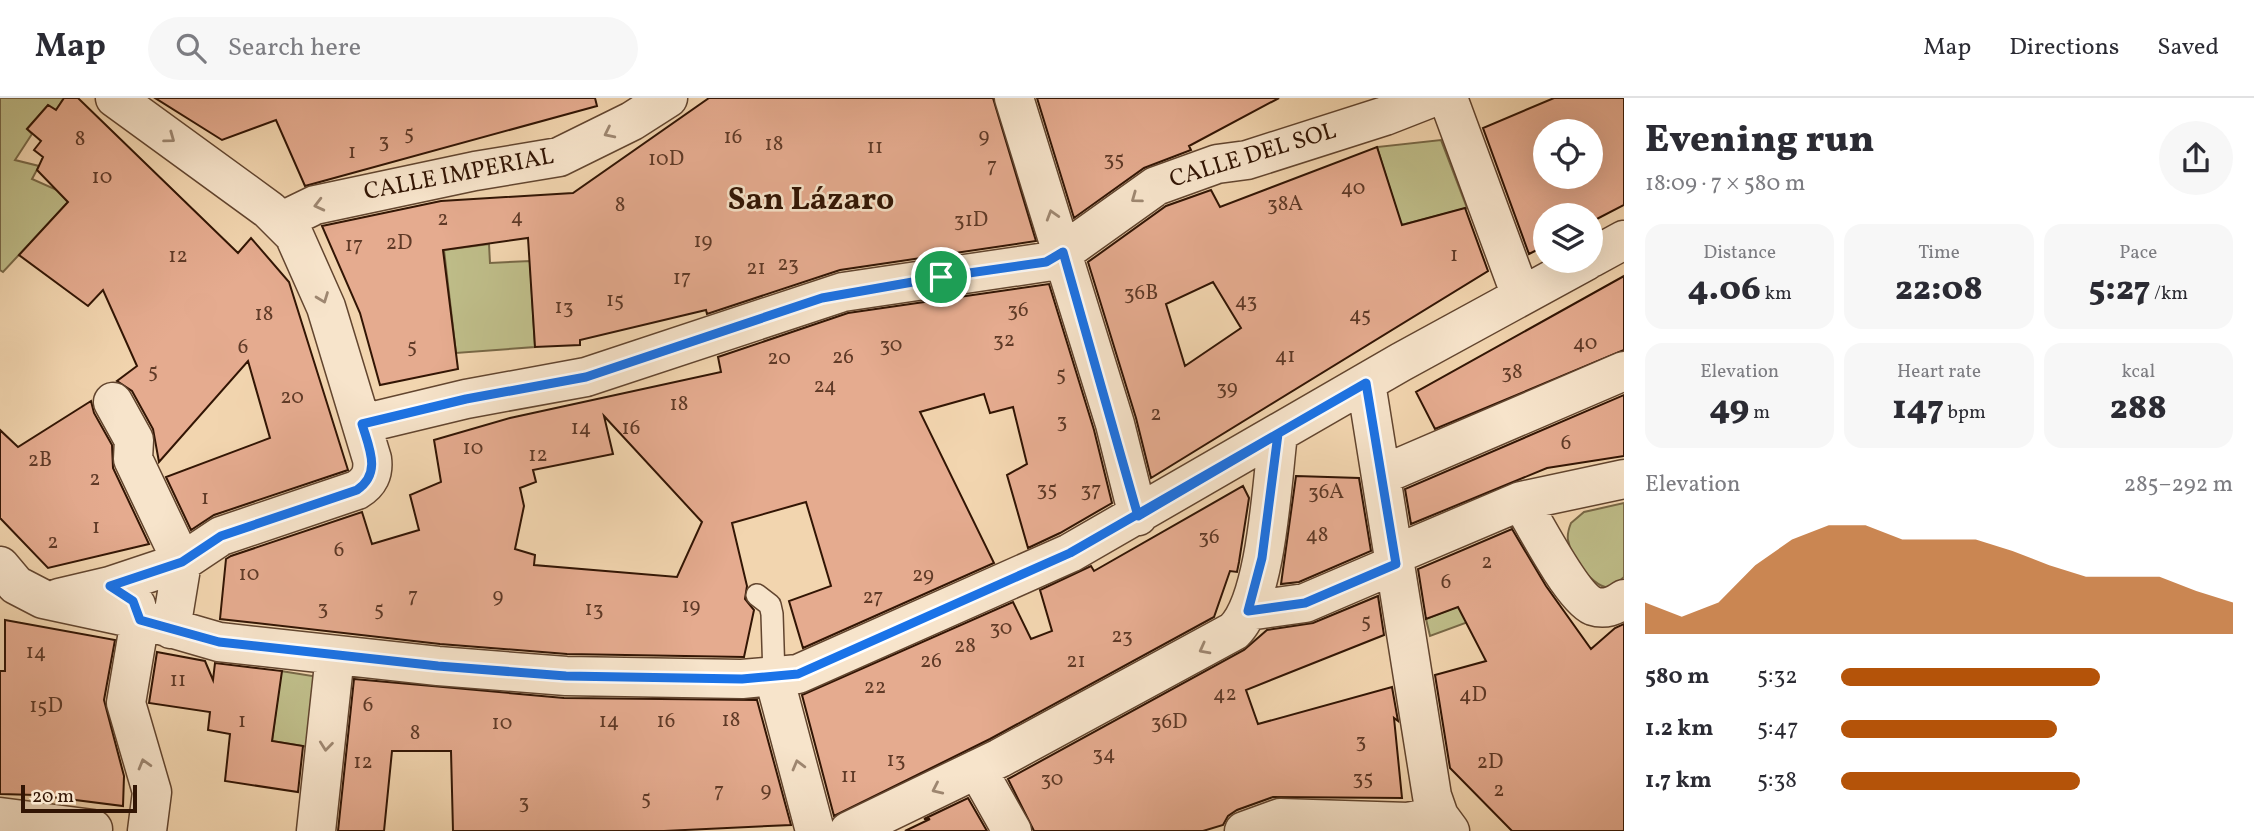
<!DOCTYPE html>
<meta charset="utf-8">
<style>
:root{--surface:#fff;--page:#f7f7f7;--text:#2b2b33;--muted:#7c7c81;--line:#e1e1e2;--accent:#b45309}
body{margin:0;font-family:Vollkorn,serif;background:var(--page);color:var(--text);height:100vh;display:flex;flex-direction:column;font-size:26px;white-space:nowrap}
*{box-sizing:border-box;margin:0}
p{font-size:23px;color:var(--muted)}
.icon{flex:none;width:38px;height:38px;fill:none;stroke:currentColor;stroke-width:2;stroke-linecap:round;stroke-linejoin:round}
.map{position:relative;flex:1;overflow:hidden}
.drawer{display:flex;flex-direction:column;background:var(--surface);width:630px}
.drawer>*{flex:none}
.fabs{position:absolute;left:1533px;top:21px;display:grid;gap:14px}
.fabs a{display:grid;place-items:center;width:70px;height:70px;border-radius:50%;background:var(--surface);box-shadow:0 7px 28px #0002;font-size:35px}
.scale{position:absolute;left:21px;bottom:18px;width:116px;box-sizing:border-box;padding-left:7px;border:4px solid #321504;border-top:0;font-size:19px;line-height:24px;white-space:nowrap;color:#321504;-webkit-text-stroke:5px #f7e4cb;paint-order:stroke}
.pin{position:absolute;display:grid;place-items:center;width:60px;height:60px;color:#fff;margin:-30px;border:4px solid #fff;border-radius:50%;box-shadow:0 2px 7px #0007}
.round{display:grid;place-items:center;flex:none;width:74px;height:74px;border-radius:37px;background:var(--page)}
.summary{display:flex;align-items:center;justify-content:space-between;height:119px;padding:0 21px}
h1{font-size:38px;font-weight:800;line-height:52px}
.figures{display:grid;grid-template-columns:repeat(3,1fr);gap:10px;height:119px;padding:7px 21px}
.figures div{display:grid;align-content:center;border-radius:18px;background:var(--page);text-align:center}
.figures b{font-size:35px;font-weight:800}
.figures small{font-size:19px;font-weight:400}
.figures p{font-size:19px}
.chart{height:196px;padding:14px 21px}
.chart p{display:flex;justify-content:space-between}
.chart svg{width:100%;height:126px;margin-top:7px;fill:var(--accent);opacity:.7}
ul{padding:0 21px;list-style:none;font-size:23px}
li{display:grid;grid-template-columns:112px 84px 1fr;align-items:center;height:52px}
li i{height:18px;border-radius:9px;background:var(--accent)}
header{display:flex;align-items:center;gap:42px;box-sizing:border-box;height:98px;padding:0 35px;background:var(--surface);border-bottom:2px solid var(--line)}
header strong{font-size:33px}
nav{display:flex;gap:38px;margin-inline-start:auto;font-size:24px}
.search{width:490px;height:63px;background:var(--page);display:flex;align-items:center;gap:18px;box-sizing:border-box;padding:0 24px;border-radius:38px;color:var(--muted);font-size:26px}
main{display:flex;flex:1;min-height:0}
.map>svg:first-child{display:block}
</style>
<header>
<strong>Map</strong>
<div class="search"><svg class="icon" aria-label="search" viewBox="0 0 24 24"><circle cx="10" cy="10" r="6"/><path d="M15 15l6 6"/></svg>Search here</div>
<nav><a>Map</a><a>Directions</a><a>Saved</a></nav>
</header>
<main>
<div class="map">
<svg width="1624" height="733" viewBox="0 0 1624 733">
<rect width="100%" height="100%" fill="#f2d5af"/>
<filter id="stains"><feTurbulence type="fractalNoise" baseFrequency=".00286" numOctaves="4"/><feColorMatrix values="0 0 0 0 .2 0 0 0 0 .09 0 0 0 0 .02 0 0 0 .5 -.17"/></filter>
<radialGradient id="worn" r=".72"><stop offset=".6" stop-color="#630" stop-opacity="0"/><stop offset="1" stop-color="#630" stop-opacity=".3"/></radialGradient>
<!-- green -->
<path fill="#bebc88" stroke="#786846" stroke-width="2" d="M0,0h64l-8,12 -8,-5 -21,24 5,5 -17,26 24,6 -7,13 25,11 11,12 -65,70 -3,-2z
M1441,42l26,68 -65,17 -25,26 21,-36 -21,-68z
M489,146l1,19 40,-2 5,86 -79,6 -12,-103z
M1624,405v74l-13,11c-18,0 -40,-30 -43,-48 -1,-6 1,-12 3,-17l13,-11z
M1489,496l9,17 -68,25 -4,-17z
M281,573l44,7 -10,70 -43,-7z"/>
<!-- building -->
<path fill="#e5ab8f" stroke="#321504" stroke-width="2" fill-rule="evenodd" d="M64,0h14l160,155 13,-15 38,44 59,188 -134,45 -23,15 -25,-53 104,-39 -22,-77 -89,101 -6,-33 -21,-38 -15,-10 20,-15 -34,-76 -15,16 -69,-51 49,-53 -31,-32 6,-13 -9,-7 7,-9 -14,-12 21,-24 8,5z
M155,0h440l2,8 -292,80 -29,-66 -54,20z
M709,0h284l43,143 -196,29 -133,44 -1,-4 -126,30v5l-45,2 -7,-109 -85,12 15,119 -78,16 -20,-72 -38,-87 119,-25 132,-8z
M1037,0h242l-90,48 2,4 -47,18 -70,50z
M1554,0h70v107l-33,17v-7h-46v31l-16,8 -46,-126zM1545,33h46v46h-46z
M1377,49l25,78 63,-17 23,63 -337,207 -15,-60 -48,-156 78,-56 45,-16 9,17zM1213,184l28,46 -56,38 -19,-62z
M1624,178v74l-189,79 -19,-37z
M1049,186l45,146 18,73 -52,30 -32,15 -21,-73 20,-11 -14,-57 -23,6 -6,-19 -64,18 74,151 -191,85 -14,-47 42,-15 -25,-84 -74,21 15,63 -2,13 9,11 -10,47 -177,-3 -127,-10 -220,-25 6,-60 5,-3 131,-44 10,32 47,-14 -9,-35 31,-13 -7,-42 76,-22 211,-46 -3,-15 130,-44zM604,318l98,106 -25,55 -143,-12 1,-10 -20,-6 9,-43 -4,-18 16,-6 -3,-12 80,-16z
M1624,297v61l-77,12 -136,56 -6,-35z
M91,303l3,12 18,32 1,23 36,76 -101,24 -48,-50v-88l18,17z
M1296,378l63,2 12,73 -72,31 -18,2z
M1243,388l6,12 -10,64 -2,10 -7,-1 -16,46 -224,122 -156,77 -32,-121 211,-93 18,37 21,-8 -12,-41 51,-24 3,5z
M1512,431l34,57 45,63 24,-21 9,-4v207h-112l-62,-63 -15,-93 51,-14 -28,-54 -32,12 -8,-50z
M1378,498l6,39 -138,55 12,34 134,-37 6,34 -4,-3 8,80 -129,-1 -36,13 -9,6 -5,9 -20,6h-169l-26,-52 236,-129 23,-20 46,-7z
M5,522l110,20 -11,60 20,76 -1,30 -87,-11 -36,-1v-123h5z
M157,554l48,9 8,19 2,-17 67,8 -10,70 31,5 -5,46 -73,-11 5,-47 -22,-4 2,-18 -61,-9z
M354,581l210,19 193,2 34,125 -127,6h-211l-2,-80h-59l-8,80h-46z
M968,700l19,33h-82l25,-12h-6z"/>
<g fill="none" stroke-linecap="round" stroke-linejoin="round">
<!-- service casing -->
<g stroke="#62452f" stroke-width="24">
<path id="service" d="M757,497l13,10 2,9 2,63"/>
</g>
<!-- minor casing -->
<g stroke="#62452f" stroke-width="41">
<path id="minor" d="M1014,0l101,326 23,92
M1448,0l73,198
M282,123l33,-16 160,-34 84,-14 73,-36 36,-23
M1591,160l33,-18
M1366,285l66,413 7,20 11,15
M113,304l21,38 -1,19 49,103
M362,326l104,-25 120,-22 257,-85 203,-30 12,-6 98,-70 61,-22 30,-4 138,-44 46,-18
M1382,377l242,-104
M1521,403c13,22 51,96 72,105 12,4 21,0 31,-7
M1394,457l127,-54 103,-22
M0,468l16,19 27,14 107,23 69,20 219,24 128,10 176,3 56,-5 272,-121 331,-191 185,-101
M130,499l6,8 4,15 -14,83 26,89 -5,39
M59,500l51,-12 72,-24 39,-26 136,-46c12,-7 17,-17 15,-31l-46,-152 -32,-72 -25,-25 -154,-112
M1248,513l57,-8 91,-39
M171,531l11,-67
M774,579l41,154
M977,671l35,62
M0,719l93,12
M316,733l19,-176
M849,733l151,-73 234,-127c33,-32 38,-150 44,-197
M1244,733l36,-13 128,4 31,-6"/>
</g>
<!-- service -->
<use href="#service" stroke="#f7e4cb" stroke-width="21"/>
<!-- minor -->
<use href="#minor" stroke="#f7e4cb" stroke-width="38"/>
</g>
<!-- one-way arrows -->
<defs><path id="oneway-chevron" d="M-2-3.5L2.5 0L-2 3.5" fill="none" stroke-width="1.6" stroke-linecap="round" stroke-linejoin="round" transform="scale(1.75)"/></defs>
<g stroke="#9e8771">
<use href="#oneway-chevron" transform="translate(609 35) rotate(154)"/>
<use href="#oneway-chevron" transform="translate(170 40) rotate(36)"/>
<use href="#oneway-chevron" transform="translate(1136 100) rotate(144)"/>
<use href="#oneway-chevron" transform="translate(319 107) rotate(166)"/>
<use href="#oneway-chevron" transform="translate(1052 117) rotate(-107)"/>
<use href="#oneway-chevron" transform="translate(323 200) rotate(69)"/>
<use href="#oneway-chevron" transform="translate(1204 551) rotate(152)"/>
<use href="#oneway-chevron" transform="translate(326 648) rotate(96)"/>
<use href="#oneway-chevron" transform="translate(144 666) rotate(-106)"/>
<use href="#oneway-chevron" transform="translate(798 667) rotate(-105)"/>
<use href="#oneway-chevron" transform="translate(937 691) rotate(155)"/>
</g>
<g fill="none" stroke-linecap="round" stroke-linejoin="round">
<!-- route casing -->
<g stroke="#fff" stroke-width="14">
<path id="route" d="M941,179l-119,21 -236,79 -120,22 -104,25c7,24 20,49 -5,66l-136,46 -39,26 -72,24 23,15 7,19 79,22 219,24 128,10 176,3 56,-5 272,-121 296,-170 30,181 -91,39 -57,8 14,-53 16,-124 -140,82 -75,-264 -17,10 -105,15"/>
</g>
<!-- route -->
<use href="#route" stroke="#1a73e8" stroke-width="9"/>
</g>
<g text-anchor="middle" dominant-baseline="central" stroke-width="5" stroke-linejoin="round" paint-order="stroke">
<!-- number labels -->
<g font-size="21" fill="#5f3a27">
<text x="409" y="35">5</text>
<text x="984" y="38">9</text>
<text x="733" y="39">16</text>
<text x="80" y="41">8</text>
<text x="384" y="43">3</text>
<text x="774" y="46">18</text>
<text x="875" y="49">11</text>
<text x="352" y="54">1</text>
<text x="666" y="61">10D</text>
<text x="1114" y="61">35</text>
<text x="992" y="68">7</text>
<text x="102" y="79">10</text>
<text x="1353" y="90">40</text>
<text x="1285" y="106">38A</text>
<text x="620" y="107">8</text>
<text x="517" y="119">4</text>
<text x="443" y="121">2</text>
<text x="971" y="122">31D</text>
<text x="703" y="143">19</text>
<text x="399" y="145">2D</text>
<text x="354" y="147">17</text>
<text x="1454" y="157">1</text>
<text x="178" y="158">12</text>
<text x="788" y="166">23</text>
<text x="756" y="170">21</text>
<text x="682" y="180">17</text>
<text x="1141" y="195">36B</text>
<text x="615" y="202">15</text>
<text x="1246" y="203">43</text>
<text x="564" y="209">13</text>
<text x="1018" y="212">36</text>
<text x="264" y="216">18</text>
<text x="1360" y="217">45</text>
<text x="1004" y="242">32</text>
<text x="1585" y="245">40</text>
<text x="891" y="247">30</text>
<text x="412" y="248">5</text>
<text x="243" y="249">6</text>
<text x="1285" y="258">41</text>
<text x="843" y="259">26</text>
<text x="779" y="260">20</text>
<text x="153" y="273">5</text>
<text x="1512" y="274">38</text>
<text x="1061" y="276">5</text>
<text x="825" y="288">24</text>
<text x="1227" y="290">39</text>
<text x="292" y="299">20</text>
<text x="679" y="306">18</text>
<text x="1156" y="316">2</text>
<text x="1062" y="323">3</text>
<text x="581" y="330">14</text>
<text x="631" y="330">16</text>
<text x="1566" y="345">6</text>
<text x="473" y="350">10</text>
<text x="538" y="357">12</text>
<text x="40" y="362">2B</text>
<text x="95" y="381">2</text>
<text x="1047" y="391">35</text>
<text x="1091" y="392">37</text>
<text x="1326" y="394">36A</text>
<text x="205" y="400">1</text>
<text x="96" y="429">1</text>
<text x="1317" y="437">48</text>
<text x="1209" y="439">36</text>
<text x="53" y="444">2</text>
<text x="339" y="452">6</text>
<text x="1487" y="464">2</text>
<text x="249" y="476">10</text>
<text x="923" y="477">29</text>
<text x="1446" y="484">6</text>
<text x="413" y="498">7</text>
<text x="498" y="498">9</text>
<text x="873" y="499">27</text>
<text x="691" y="508">19</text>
<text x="323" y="510">3</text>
<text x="379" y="511">5</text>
<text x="594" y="511">13</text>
<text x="1366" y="523">5</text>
<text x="1001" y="530">30</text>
<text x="1122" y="538">23</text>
<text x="965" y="548">28</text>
<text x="36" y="554">14</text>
<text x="931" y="563">26</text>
<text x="1076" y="563">21</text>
<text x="178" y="582">11</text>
<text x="875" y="589">22</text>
<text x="1225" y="596">42</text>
<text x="1473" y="597">4D</text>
<text x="368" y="607">6</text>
<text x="46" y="608">15D</text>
<text x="731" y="622">18</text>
<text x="242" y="623">1</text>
<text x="609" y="623">14</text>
<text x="666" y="623">16</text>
<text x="1169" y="624">36D</text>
<text x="502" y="625">10</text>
<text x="415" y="635">8</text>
<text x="1361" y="643">3</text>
<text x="1104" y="656">34</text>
<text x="896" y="662">13</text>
<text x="363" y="664">12</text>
<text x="1490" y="664">2D</text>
<text x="849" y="678">11</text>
<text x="1363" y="680">35</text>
<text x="1052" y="681">30</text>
<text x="766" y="692">9</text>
<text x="1499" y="692">2</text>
<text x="719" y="693">7</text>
<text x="646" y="700">5</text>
<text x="524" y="704">3</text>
</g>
<!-- street labels -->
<g font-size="24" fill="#321504" stroke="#f7e4cb">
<text transform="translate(1253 58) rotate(-17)">CALLE DEL SOL</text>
<text transform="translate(459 77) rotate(-11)">CALLE IMPERIAL</text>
</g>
<!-- district labels -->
<g font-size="32" font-weight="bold" fill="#321504" stroke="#f7e4cb">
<text x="811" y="103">San Lázaro</text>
</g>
</g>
<rect width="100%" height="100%" filter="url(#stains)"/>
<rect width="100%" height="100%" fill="url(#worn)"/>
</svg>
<div class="fabs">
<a><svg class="icon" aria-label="locate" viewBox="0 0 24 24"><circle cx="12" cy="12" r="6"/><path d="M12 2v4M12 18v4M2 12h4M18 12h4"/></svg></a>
<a><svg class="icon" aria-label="layers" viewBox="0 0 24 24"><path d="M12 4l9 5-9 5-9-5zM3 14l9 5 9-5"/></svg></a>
</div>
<div class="scale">20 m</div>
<div class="pin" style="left:941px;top:179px;background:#1e9e55"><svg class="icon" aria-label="arrive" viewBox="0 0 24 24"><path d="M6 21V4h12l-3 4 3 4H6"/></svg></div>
</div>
<section class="drawer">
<div class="summary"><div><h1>Evening run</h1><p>18:09 · 7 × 580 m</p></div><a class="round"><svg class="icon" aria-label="share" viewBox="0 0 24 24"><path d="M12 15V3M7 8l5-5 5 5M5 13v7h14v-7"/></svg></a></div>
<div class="figures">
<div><p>Distance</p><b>4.06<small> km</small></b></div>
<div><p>Time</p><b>22:08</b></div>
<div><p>Pace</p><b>5:27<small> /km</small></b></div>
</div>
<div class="figures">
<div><p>Elevation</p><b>49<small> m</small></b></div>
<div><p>Heart rate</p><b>147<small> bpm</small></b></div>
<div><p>kcal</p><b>288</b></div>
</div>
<div class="chart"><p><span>Elevation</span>285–292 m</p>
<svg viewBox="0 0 160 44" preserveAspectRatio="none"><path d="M0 44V33L10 38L20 33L30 20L40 11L50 6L60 6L70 11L80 11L90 11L100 15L110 20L120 24L130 24L140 24L150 29L160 33V44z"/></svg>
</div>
<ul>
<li><b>580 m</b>5:32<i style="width:66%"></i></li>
<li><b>1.2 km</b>5:47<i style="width:55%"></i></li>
<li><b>1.7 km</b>5:38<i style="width:61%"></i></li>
</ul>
</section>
</main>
